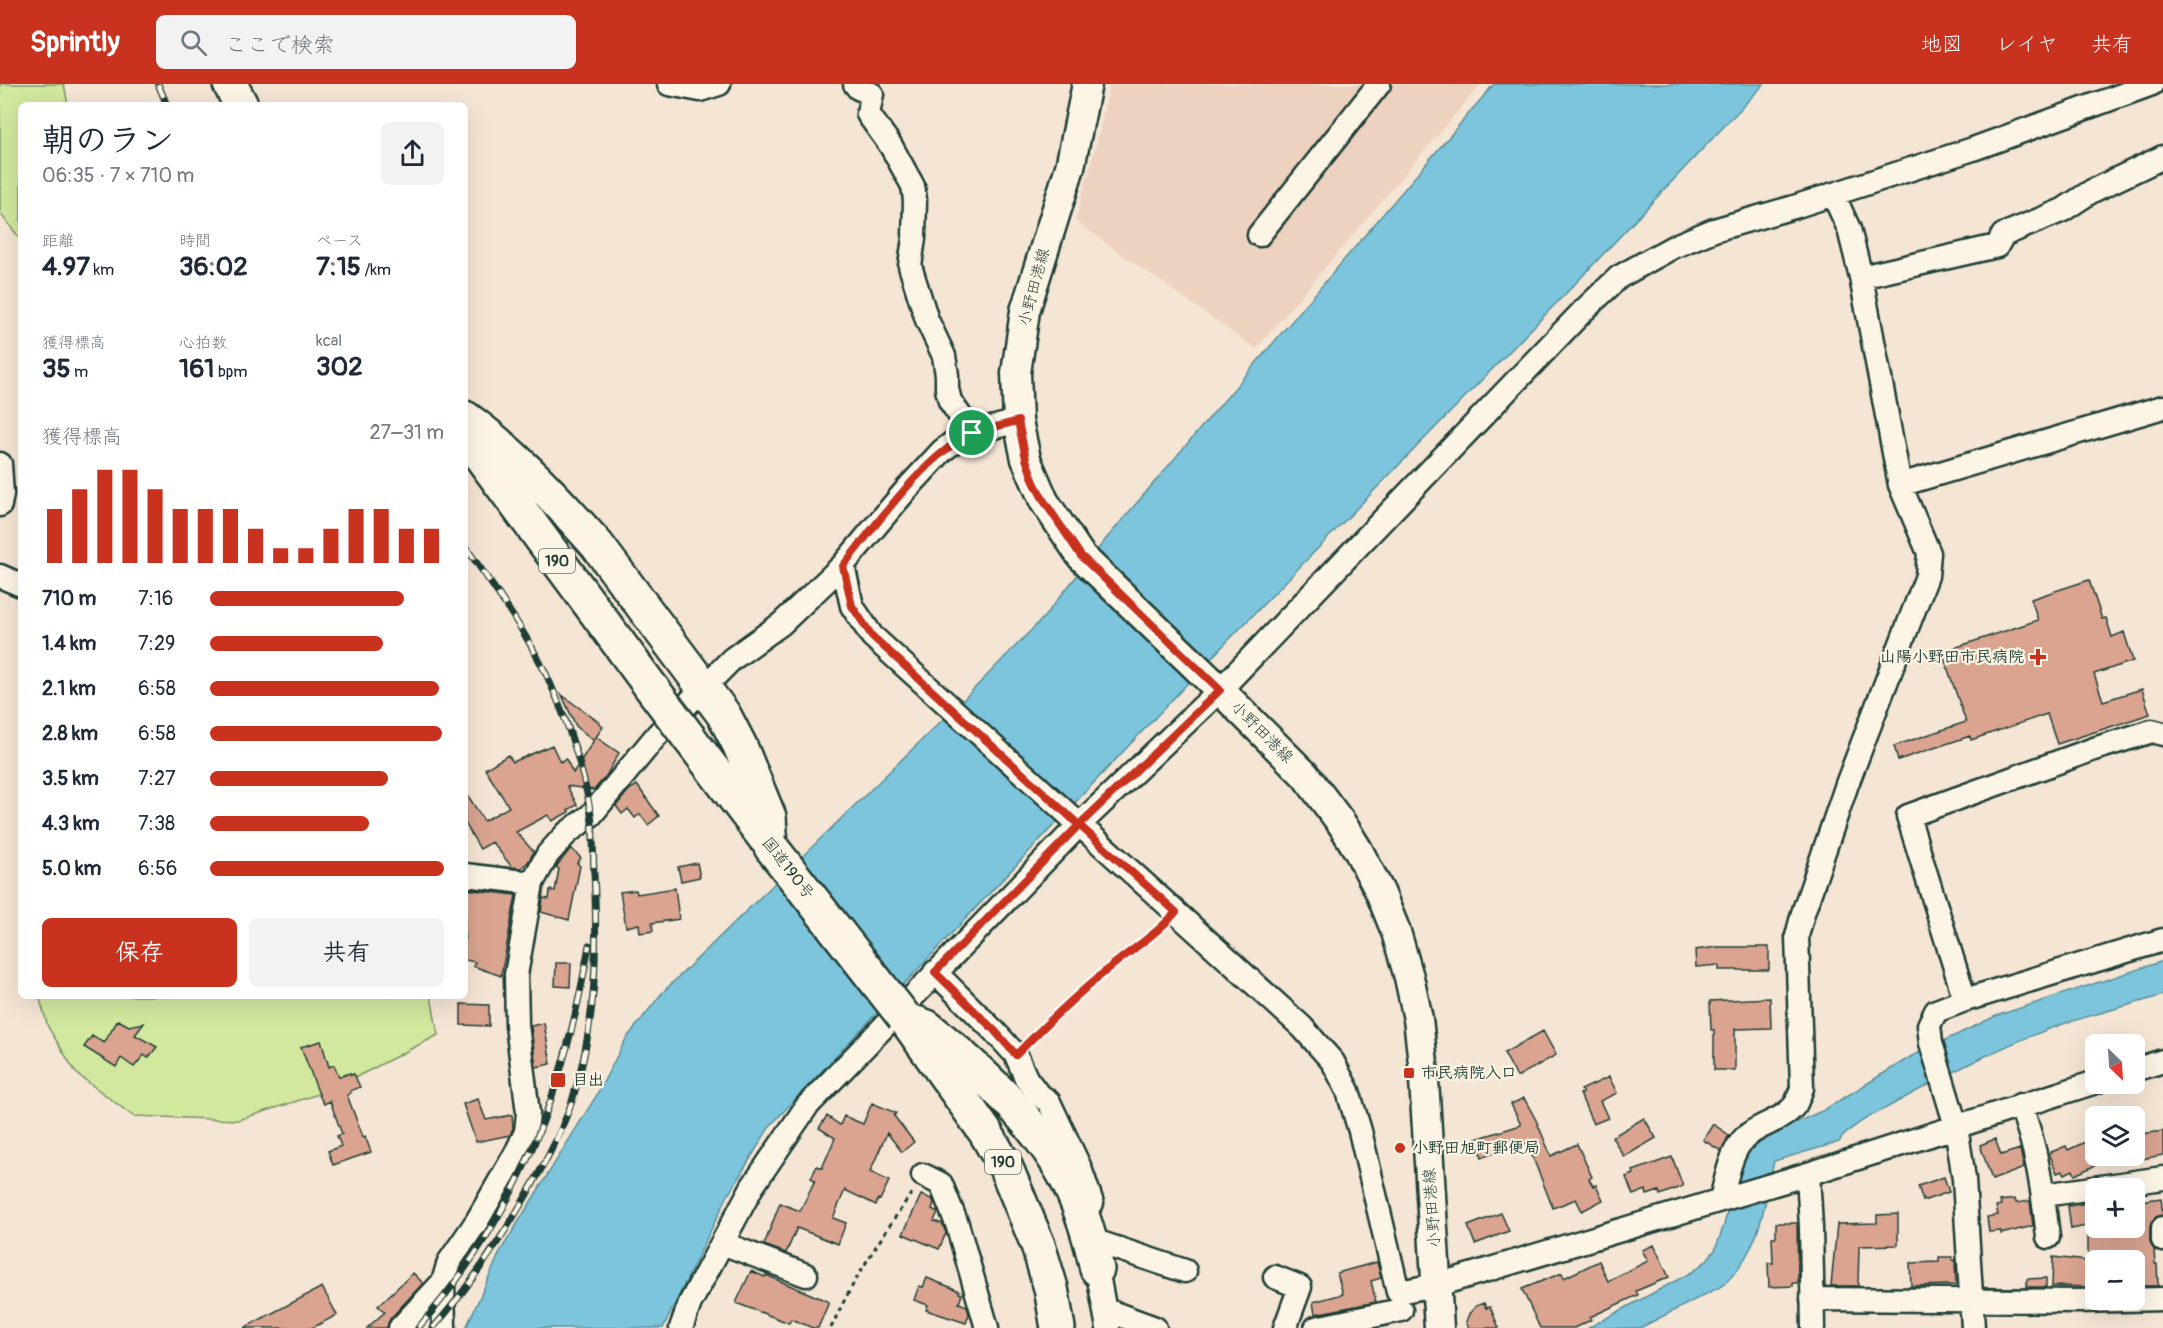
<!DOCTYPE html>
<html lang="ja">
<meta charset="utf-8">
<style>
:root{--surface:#fff;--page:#f2f2f3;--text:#1f2937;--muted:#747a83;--accent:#c8321e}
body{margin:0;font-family:Pangolin,"Klee One",sans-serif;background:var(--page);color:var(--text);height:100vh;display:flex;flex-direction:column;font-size:22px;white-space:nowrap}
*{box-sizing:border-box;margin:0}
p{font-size:20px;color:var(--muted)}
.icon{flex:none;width:33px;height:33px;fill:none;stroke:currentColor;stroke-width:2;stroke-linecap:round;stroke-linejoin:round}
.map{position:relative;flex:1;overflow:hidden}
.sheet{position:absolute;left:18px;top:18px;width:450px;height:897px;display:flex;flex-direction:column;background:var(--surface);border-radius:9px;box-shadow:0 6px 24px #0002}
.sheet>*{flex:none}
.needle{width:39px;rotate:155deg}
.buttons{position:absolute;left:2085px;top:950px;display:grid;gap:12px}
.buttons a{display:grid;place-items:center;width:60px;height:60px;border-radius:9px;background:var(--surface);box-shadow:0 6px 24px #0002;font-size:30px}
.pin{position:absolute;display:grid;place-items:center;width:51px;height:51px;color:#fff;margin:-26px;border:3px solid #fff;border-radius:50%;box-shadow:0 2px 6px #0007}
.round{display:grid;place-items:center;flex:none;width:63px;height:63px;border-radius:9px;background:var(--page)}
.head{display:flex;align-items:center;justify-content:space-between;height:102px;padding:0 24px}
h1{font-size:33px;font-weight:700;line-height:45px}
.metrics{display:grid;grid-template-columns:repeat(3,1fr);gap:9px;height:102px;padding:6px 24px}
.metrics div{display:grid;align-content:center}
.metrics b{font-size:26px;font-weight:700}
.metrics small{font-size:16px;font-weight:400}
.metrics p{font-size:16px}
.chart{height:168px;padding:12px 24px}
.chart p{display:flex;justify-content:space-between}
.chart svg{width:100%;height:108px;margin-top:6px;stroke:var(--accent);stroke-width:6}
.cta{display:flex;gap:12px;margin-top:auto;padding:12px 24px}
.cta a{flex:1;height:69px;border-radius:9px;background:var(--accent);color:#fff;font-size:24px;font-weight:700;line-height:69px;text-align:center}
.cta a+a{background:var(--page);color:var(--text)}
ul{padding:0 24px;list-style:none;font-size:20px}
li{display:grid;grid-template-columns:96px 72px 1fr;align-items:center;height:45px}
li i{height:15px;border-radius:8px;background:var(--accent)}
header{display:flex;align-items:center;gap:36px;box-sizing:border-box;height:84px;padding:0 30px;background:var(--accent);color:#fff}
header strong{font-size:28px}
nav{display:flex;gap:33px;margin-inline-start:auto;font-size:21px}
.search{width:420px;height:54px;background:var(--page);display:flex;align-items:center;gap:15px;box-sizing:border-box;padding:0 21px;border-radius:9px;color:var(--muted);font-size:22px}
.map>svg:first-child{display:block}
</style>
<header>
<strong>Sprintly</strong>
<div class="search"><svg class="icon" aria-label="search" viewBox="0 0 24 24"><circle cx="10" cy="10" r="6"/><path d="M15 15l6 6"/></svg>ここで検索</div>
<nav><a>地図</a><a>レイヤ</a><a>共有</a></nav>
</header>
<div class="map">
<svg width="2163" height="1244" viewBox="0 0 2163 1244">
<rect width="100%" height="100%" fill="#f5e5d4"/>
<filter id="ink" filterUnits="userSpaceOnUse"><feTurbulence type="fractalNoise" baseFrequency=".0167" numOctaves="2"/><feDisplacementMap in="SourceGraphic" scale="12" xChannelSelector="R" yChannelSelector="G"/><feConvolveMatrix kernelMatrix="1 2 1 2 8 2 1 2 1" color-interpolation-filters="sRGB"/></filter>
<g filter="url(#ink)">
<!-- built -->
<path fill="#edd2c0" d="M1110,0h371l-225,265 -181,-128 21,-75z"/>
<!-- green -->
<path fill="#d1e89e" stroke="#789269" stroke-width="1.5" d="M0,0h64l4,21h-47v135l-21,-27z
M39,912h392l7,39 -107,55 -93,30 -105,-4 -57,-43 -28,-46z"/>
<!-- water -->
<path fill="#7dc5dd" stroke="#578f99" stroke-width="1.5" d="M1494,0h270l-191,202 -353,363 -450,477 -42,69 -65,133h-197l35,-78 94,-152 31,-59 36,-46 304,-296 78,-80 62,-78z
M2163,877v34c-32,10 -65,18 -97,28 -60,20 -116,50 -171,80 -15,9 -48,23 -56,39l-65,19c-10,47 -14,91 -52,125l-82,42h-52l104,-56 14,-11 9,-11 9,-25 16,-64 14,-20 70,-31 88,-54 84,-40z"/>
<!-- building -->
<path fill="#daa491" stroke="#1f3d34" stroke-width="1.5" d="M2089,496l13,39 4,-1 6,19 12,-5 9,29 -39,13 9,27 39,-12 8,25 -93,30 -10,-30 -76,26 -1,-4 -72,24 -4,-14 72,-24 -24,-70 96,-32 -7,-21z
M562,611l38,28 -1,1 4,3 -7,10 23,16 -13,23 -12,14 -27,-4 10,19 -9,5 1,2 -17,9 -4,-6 -32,17 18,20 -6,10 -7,6 -9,-1 -20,-25 -12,7 -15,-26v-32l19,30 25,-14 -24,-38 23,-14 5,7 39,-17 8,17 6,-3 7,14 23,-36 -3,3 -17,-14z
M637,701l22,31 -11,9 -8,-11 -5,4 -7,-9 -6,5 -6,-8 13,-16z
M571,764l10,10 -4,5 3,3 -11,54 -28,-8 2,-14 6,1 1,-9 5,1 4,-22 -3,-2z
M697,779l3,14 -19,4 -3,-14z
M675,804l4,31 -27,4 1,8 -13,2 -1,-9 -13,3 -6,-35 16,-2 1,4z
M465,805l51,6 -15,81 -28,-10 2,-4 -10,-2z
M1718,863h51v23h-50v-5l-23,2 -1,-17z
M556,879h15l-1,24 -15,-1z
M1770,914l1,30 -36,1v41h-21v-40h-3l-1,-29z
M461,920l28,1v21l-28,-1z
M118,936l11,6 15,-3 -9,12 22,12 -9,11 -4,-3 -10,12 -13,-9 -5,9 -32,-20 8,-11 12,7z
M544,939l7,41 -15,3 -5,-41z
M1543,947l13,24 -39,22 -13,-24z
M321,957l8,26 5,-2 5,12 11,-4 1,2 3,-1 6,13 -10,4 1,2 -4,2 16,42 2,-1 6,16 -38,13 -5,-14 13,-5 -4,-10 5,-2 -12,-33 -6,3 -4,-7 -19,-50z
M1609,993l8,16 -17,8 8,17 -15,6 -13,-30 3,-1 -2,-3z
M1524,1014l12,22 15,36 26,-12 15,33 -3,2 4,7 3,-1 7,15 -21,11 -6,-12 -23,9 -26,-65 -45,14 -6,-18 45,-14 -10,-21z
M478,1015l8,21 26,-5 1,13 -3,7 -34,7 -13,-38z
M872,1019l24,10 -2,3 20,26 -12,10 -15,-19 -17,39 19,9 -9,19 -2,-1 -2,6 -31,-15 -12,28 13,5 -8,21 -41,-16 -11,25 -22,-8 16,-42 20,8 15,-31 -4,-2 6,-12 5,2 13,-30 -16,-10 8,-12 13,9 4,-9 19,8z
M1644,1034l12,20 -32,19 -12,-20z
M1713,1040l16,11 -8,16 -18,-11z
M2163,1047v24l-27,5 -2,-25z
M2096,1053v28l-21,10 -2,-5 -8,4 -2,-3 -6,2 -8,-20 17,-7 2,4z
M1995,1055l6,16 19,-6 4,19 -32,12 -12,-35z
M1672,1073l11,29 -23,9 -1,-4 -12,4 -1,-5 -13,5 -7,-18 8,-3 -1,-3z
M1944,1093l5,15 -26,9 -5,-15z
M921,1111l11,4 2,4 -2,6 6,3 -4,9 9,3 1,4 2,5 -7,16 -36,-15z
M2161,1114l2,17 -7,2 -5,5 -1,6v13l4,9 1,14h2l1,22h-24v-26h-46v-28l6,-5h40v-25z
M2015,1115l1,4 14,-2 3,25 -32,8v-3l-12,1 -2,-15 11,-2 -2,-9 5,-1 -1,-4z
M2094,1118l2,22 -25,5 -3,-23z
M1501,1129l8,18 -34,13 -7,-18z
M1898,1130v31l-39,1 -1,40h-27l6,-62 40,-1v-8z
M1776,1139h21l1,60h-5v3l-24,1 -1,-24h5l-1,-26h4z
M1654,1161l15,32 -33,14 2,4 -48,22 1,3 -17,8h-34l-18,-39 40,-16 2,5 35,-17 9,20 40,-20 -6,-11z
M1939,1173h13v3h3l1,25 -45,1 -1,-23 29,-1z
M2053,1173l43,5v25l-44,-1z
M1377,1178l4,16 -10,3 5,21 -61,12 -2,-12 30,-8 -6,-21z
M751,1187l14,6 1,-2 63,27 -11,26h-5l-22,-9 -2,4 -53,-20z
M413,1189l10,10 -33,36 -3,9h-20l18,-16 -7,-6z
M927,1194l33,13 -1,2 3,1 -3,9 8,3 2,8 -3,9 -40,-13 2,-5 -14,-5 5,-14 4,1z
M2046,1194v9h-19v-8z
M322,1203l15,28 -25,13h-68z
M1484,1219l2,5 4,-1 9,21h-30l-3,-6 3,-8 7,-8z"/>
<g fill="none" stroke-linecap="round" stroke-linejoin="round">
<!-- minor casing -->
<g stroke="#1f3d34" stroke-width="27">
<path id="minor" d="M669,0l31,6 19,-6
M855,0l3,4 14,6 -4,20 23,32 22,40 2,14 -1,38 -4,28 17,54 17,36 3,19v14l3,12 22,32
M1259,151l120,-151
M1861,193l136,-31 6,-11 60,-25 29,-19 71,-34
M0,380l2,30 -2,11
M1900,401l263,-78
M843,481l9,41 20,30 430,391 31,35 15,29 12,40 38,161 39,-7 371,-111 288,-92
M0,492l21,9
M465,791l67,8
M935,888l59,59 22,24 10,23 12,16 11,8 31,66 12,35
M1965,916l-57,-184 186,-67 58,-18 11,3
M2134,986l29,-9
M2020,1021c17,42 23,88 28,132
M1808,1090l3,53 2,101
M923,1091l18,9 16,40 30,104
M2044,1111l119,-17
M1721,1115c5,-18 9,-43 20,-57 14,-18 40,-19 54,-37 3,-5 5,-12 7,-17l-5,-152 6,-23 44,-129 80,-208 2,-23 -29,-68 -39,-208 -12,-48 -16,-35
M2163,1144v12
M722,1159l84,32
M1101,1159l84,28
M1099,1172l-2,13 11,59
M1275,1193l25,10 -15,41
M1812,1215l266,2 85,-2
M1106,1226l49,18
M400,1244l43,-46
M444,1244l-1,-46 6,-20 28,-41 39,-68 10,-21 2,-19 -11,-88 -1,-50 16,-92 16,-29 19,-21 24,-18 66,-80 75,-76 49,-35 62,-59 63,-75 36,-39 13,-10 17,-8 46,-12
M681,1244l9,-25 62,-116 55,-81 272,-281 141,-135 363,-379 36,-34 56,-31 39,-16 80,-23 179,-58 179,-65
M1316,1244l85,-18
M1973,1244l-9,-149 -8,-53 -25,-83 -2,-18 7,-14 29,-11 198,-60"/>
</g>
<!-- major casing -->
<g stroke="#1f3d34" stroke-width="33">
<path id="major" d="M1087,0l-17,83 -45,144 -9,62 2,48 8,38 18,42 37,55 139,134 85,85 37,49 16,26 22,42 16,40 13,45 9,42 5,44 16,265"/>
</g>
<!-- highway casing -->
<g stroke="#1f3d34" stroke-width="38">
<path id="highway" d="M230,0l11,21
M465,334c49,35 92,82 132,127l127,170 16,31 29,71 2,30
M465,351l186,252
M690,655l75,99
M904,933l82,116 20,35 32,77 13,43 7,40
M916,939l11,4c51,41 115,99 143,159 13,27 21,55 27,83"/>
</g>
<!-- path -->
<path stroke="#1f3d34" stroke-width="3" stroke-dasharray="4.5 4.5" stroke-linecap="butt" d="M1029,957c41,-42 86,-79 134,-114
M831,1244c22,-49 52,-93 82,-137"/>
<!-- minor -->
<use href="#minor" stroke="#fcf5e5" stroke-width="22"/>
<!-- major -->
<use href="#major" stroke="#fcf5e5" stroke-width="28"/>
<!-- highway -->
<use href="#highway" stroke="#fcf5e5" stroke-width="33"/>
<!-- rail casing -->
<g stroke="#1f3d34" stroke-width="7">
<path id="rail" d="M158,0l9,21
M418,1244c100,-114 146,-234 171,-383
M433,1244c35,-39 62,-80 89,-125 19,-33 38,-66 50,-102 24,-73 26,-152 22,-228 -1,-19 0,-40 -3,-59 -8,-46 -24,-95 -44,-138 -22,-46 -53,-88 -82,-130"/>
</g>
<!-- rail -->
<use href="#rail" stroke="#fcf5e5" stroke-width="4.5" stroke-dasharray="14" stroke-linecap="butt"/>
<!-- highway-bridge casing -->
<g stroke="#1f3d34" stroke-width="38" stroke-linecap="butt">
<path id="highway-bridge" d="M651,603l39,52
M771,763l133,170"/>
</g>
<!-- highway-bridge -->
<use href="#highway-bridge" stroke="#fcf5e5" stroke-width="33"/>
</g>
</g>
<g fill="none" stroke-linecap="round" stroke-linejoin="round" filter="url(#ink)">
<!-- route casing -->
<g stroke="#fff" stroke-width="12">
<path id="route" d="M972,349c-47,22 -96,92 -129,133l9,40 20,30 207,189 -144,147 59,58 22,25c29,-30 59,-59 92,-86 23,-19 49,-35 68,-57l-97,-87 141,-135 -139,-134 -37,-55 -10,-19 -8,-23 -8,-38 -46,12"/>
</g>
<!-- route -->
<use href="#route" stroke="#c8321e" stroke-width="8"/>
</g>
<!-- markers -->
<g fill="#c8321e" stroke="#fcf5e5" stroke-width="2">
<path d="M2035 564h6v6h6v6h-6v6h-6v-6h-6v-6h6z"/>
<rect x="1403" y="983" width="12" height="12" rx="3"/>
<rect x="550" y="988" width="16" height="16" rx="3"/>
<circle cx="1400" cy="1064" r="6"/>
</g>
<g text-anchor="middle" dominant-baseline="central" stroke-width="4.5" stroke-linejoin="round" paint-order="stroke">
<!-- shield labels -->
<g fill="#fcf5e5" stroke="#617469" stroke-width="1.5">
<rect x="539" y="465" width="36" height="24" rx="4.5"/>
<rect x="985" y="1066" width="36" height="24" rx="4.5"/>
</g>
<g font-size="15" font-weight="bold" fill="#1f3d34">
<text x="557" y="477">190</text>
<text x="1003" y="1078">190</text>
</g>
<!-- street labels -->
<g font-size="16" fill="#1f3d34" stroke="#fcf5e5">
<text transform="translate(1034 203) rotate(-75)">小野田港線</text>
<text transform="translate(1262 648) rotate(45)">小野田港線</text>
<text transform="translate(788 784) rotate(52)">国道190号</text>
<text transform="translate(1432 1124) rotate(-94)">小野田港線</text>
</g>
<!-- poi labels -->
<g font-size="16" font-weight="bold" fill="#1f3d34" stroke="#fcf5e5" text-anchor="start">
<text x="2024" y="573" text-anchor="end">山陽小野田市民病院</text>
<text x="1421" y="989">市民病院入口</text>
<text x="572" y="996">目出</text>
<text x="1412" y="1064">小野田旭町郵便局</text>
</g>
</g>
</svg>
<div class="buttons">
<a><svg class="needle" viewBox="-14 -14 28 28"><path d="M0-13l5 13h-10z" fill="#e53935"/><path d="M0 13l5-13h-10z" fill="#747a83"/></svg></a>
<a><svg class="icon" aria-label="layers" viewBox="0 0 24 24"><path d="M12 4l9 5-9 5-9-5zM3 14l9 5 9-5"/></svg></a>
<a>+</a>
<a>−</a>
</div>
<div class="pin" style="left:972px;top:349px;background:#1e9e55"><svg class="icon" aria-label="arrive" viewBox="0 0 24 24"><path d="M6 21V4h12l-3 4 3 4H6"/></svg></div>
<section class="sheet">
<div class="head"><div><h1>朝のラン</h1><p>06:35 · 7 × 710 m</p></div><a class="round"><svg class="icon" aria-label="share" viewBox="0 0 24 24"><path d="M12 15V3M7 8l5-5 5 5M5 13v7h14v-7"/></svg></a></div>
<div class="metrics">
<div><p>距離</p><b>4.97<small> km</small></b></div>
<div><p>時間</p><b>36:02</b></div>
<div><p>ペース</p><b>7:15<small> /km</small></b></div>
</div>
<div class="metrics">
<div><p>獲得標高</p><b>35<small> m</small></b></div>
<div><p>心拍数</p><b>161<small> bpm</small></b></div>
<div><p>kcal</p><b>302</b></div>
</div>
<div class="chart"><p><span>獲得標高</span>27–31 m</p>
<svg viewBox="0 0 160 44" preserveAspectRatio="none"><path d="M5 44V22M15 44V14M25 44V6M35 44V6M45 44V14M55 44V22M65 44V22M75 44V22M85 44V30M95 44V38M105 44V38M115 44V30M125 44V22M135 44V22M145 44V30M155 44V30"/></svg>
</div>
<ul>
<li><b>710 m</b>7:16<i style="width:83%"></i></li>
<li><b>1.4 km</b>7:29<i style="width:74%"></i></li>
<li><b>2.1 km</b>6:58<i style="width:98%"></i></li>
<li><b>2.8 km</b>6:58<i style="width:99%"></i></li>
<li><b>3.5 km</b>7:27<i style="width:76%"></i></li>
<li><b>4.3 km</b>7:38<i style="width:68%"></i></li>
<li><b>5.0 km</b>6:56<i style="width:100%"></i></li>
</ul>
<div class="cta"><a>保存</a><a>共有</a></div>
</section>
</div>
